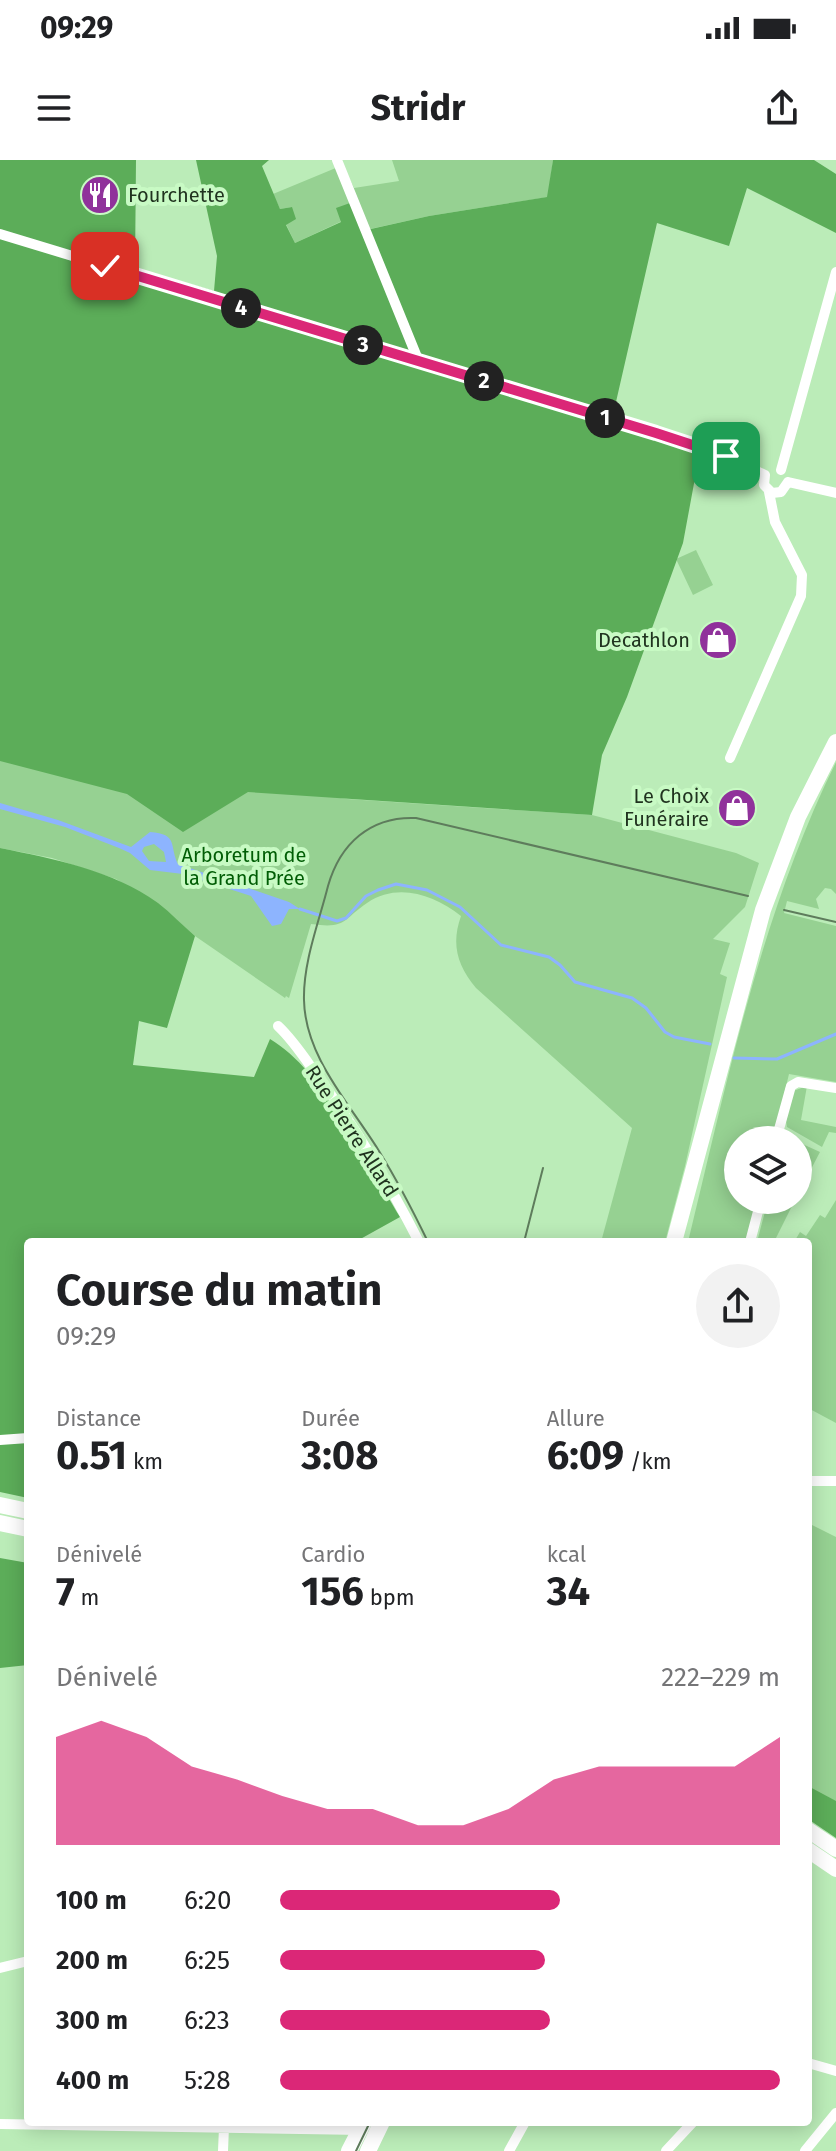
<!DOCTYPE html>
<html lang="fr">
<meta charset="utf-8">
<style>
:root{--surface:#fff;--page:#f2f2f2;--text:#202124;--muted:#757577;--accent:#db2777}
body{margin:0;font-family:"Fira Sans",sans-serif;background:var(--page);color:var(--text);height:100vh;display:flex;flex-direction:column;font-size:30px;white-space:nowrap}
*{box-sizing:border-box;margin:0}
p{font-size:26px;color:var(--muted)}
.icon{flex:none;width:44px;height:44px;fill:none;stroke:currentColor;stroke-width:2;stroke-linecap:round;stroke-linejoin:round}
.map{position:relative;flex:1;overflow:hidden}
.side{position:absolute;left:24px;top:1078px;width:788px;height:888px;display:flex;flex-direction:column;background:var(--surface);border-radius:8px;box-shadow:0 4px 20px #0003}
.side>*{flex:none}
.tools{position:absolute;left:724px;top:966px;display:grid;gap:16px}
.tools a{display:grid;place-items:center;width:88px;height:88px;border-radius:50%;background:var(--surface);box-shadow:0 4px 20px #0003;font-size:40px}
.pin{position:absolute;display:grid;place-items:center;width:68px;height:68px;color:#fff;margin:-34px;border-radius:16px;box-shadow:0 4px 12px #0006}
.km{position:absolute;width:40px;height:40px;margin:-20px;border-radius:50%;background:#222;color:#fff;font-size:22px;line-height:40px;text-align:center}
.round{display:grid;place-items:center;flex:none;width:84px;height:84px;border-radius:42px;background:var(--page)}
.headline{display:flex;align-items:center;justify-content:space-between;height:136px;padding:0 32px}
h1{font-size:44px;font-weight:700;line-height:60px}
.figures{display:grid;grid-template-columns:repeat(3,1fr);gap:12px;height:136px;padding:8px 32px}
.figures div{display:grid;align-content:center}
.figures b{font-size:40px;font-weight:700}
.figures small{font-size:22px;font-weight:400}
.figures p{font-size:22px}
.chart{height:224px;padding:16px 32px}
.chart p{display:flex;justify-content:space-between}
.chart svg{width:100%;height:144px;margin-top:8px;fill:var(--accent);opacity:.7}
ul{padding:0 32px;list-style:none;font-size:26px}
li{display:grid;grid-template-columns:128px 96px 1fr;align-items:center;height:60px}
li i{height:20px;border-radius:10px;background:var(--accent)}
.status{display:flex;justify-content:space-between;align-items:center;height:56px;padding:0 40px;background:var(--surface);direction:ltr}
.status svg{height:22px;fill:currentColor}
header{display:flex;justify-content:space-between;align-items:center;height:104px;padding:0 32px;background:var(--surface);font-size:36px;font-weight:700}
.map>svg:first-child{display:block}
</style>
<div class="status"><b>09:29</b><svg viewBox="0 0 49 12"><path d="M0 12V9h3v3zM5 12V6h3v6zM10 12V3h3v9zM15 12V0h3v12zM26 1h20v11H26zM47 4h2v5h-2z"/></svg></div>
<header><svg class="icon" aria-label="menu" viewBox="0 0 24 24"><path d="M4 6h16M4 12h16M4 18h16"/></svg>Stridr<svg class="icon" aria-label="share" viewBox="0 0 24 24"><path d="M12 15V3M7 8l5-5 5 5M5 13v7h14v-7"/></svg></header>
<div class="map">
<svg width="836" height="1991" viewBox="0 0 836 1991">
<rect width="100%" height="100%" fill="#bbecb8"/>
<!-- green -->
<path fill="#96d192" d="M392,0h161l-5,37 -119,19 -68,15 -19,-10 -47,22 -9,-19 6,-17 -12,2 -7,-15 70,-29 11,23 45,-7z
M696,390l17,35 -20,10 -17,-36z
M0,586l347,53 245,16 144,38 23,10 -14,44 -32,32 17,4 -10,31 7,3 -42,189 -20,76h-64l31,-114 -156,-140c-19,-23 -25,-44 -15,-72 -27,-21 -63,-34 -94,-13 -25,17 -20,26 -56,21l-22,74 -3,-2 -1,2 -90,-62 -31,-27 -48,-30 -64,-21 -52,-10z
M836,602v132l-5,-5 -6,-1 -9,11 3,10 -32,-8 -3,12 52,13v156l-47,-8 -16,66h-35v60h20l-11,42h-59c40,-164 73,-328 148,-480z
M807,926l-6,34 35,7v6l-7,-1 -7,15 -35,-20 -1,-6 7,-30z
M798,982l22,10 -22,42z
M768,1040h27l-21,42h-17z
M836,1040v223l-28,-15v-166h-14l6,-10 6,4 14,-21 5,3z
M808,1363l28,14v300l-28,-19z"/>
<!-- forest -->
<path fill="#5cad59" d="M0,0h136l-1,108 79,23 3,-35 -21,-96h73l-7,6 18,43 12,-2 4,12 -10,6 9,18 46,-21 -5,-14 14,-5 12,28 67,-15 118,-19 6,-37h261l22,14v59l-89,-45 -18,58 -72,-23 -44,192 87,36 -17,92 -56,154 -25,58 -10,60 -344,-23 -65,40 -56,-38 -127,-33z
M0,688c54,11 112,22 158,55 13,10 24,22 37,33l-28,92 -28,-7 -6,44 121,12 16,-38c54,32 97,123 130,178l-45,25h-327v256l-28,-6z
M0,1398l28,5v102l-28,3z
M808,1626l28,15v37l-28,-19z"/>
<!-- water -->
<path fill="#8db4fe" fill-rule="evenodd" d="M0,643l58,17 73,27 19,-15c29,2 19,14 28,32l111,38 11,7h-11l-8,15 -9,2 -21,-30 -68,-22 -33,-4 -20,-17 -11,-5 -54,-21 -65,-18zM154,684l10,8 2,10 -17,-1 -7,-10 2,-4z"/>
<g fill="none" stroke-linecap="round" stroke-linejoin="round">
<!-- stream -->
<path stroke="#8db4fe" stroke-width="3" d="M300,749l37,12 9,-3 20,-22 12,-6 18,-6 31,6 33,17 41,38 48,12 11,8 15,17 57,16 14,10 19,24 9,5 36,7
M734,898l43,1 59,-25"/>
<!-- minor -->
<path stroke="#fff" stroke-width="10" d="M337,0l82,202
M0,74l711,216 54,25
M781,310l55,-198
M765,315l-1,10 8,8 9,-1 7,-10
M788,322l48,11
M730,598l71,-162 1,-21 -27,-53 -6,-30
M278,866c15,14 26,31 38,48 39,53 73,109 103,168
M776,980l15,-54 7,-4 38,6
M750,1082l11,-42
M0,1280l28,-2
M808,1321h28
M0,1808l28,-7
M808,1903l28,8
M0,1964l363,6
M223,1991l1,-24
M509,1991l16,-29
M666,1991l27,-29
M805,1991l31,-38"/>
<!-- primary -->
<path stroke="#fff" stroke-width="16" d="M674,1082l89,-332 35,-93 38,-75
M349,1991l15,-29
M368,1991l14,-29"/>
<!-- trunk -->
<path stroke="#fff" stroke-width="16" d="M0,1345l28,6
M0,1363l28,6
M808,1670l28,19
M808,1690l28,19"/>
<!-- tram -->
<path stroke="#5e7c5c" stroke-width="2" d="M784,750l52,12
M428,1082c-15,-31 -31,-62 -49,-91 -29,-47 -74,-94 -75,-151 -1,-38 15,-78 24,-114 12,-42 42,-70 88,-68l332,78
M524,1082l19,-74
M356,1991l14,-29"/>
</g>
<g fill="none" stroke-linecap="round" stroke-linejoin="round">
<!-- route casing -->
<g stroke="#fff" stroke-width="16">
<path id="route" d="M105,106l551,167 70,23"/>
</g>
<!-- route -->
<use href="#route" stroke="#db2777" stroke-width="10"/>
</g>
<!-- icons -->
<defs>
<g id="restaurant-disc" transform="scale(2)"><circle r="9.5" fill="#90329b" stroke="#c8fac4"/><path d="M-5-6h1v4h1v-4h1v4h1v-4h1v5L-1.5 .5V6h-2V.5L-5-1ZM5-6V6H3V1.5H1.5Q1.5-4 5-6Z" fill="#fff"/></g>
<g id="shop-disc" transform="scale(2)"><circle r="9.5" fill="#90329b" stroke="#c8fac4"/><path d="M-5-2.5h2.3a2.7 3.5 0 0 1 5.4 0H5L5.5 6h-11ZM-1.5-2.5h3a1.5 2.3 0 0 0-3 0Z" fill="#fff"/></g>
</defs>
<g fill-rule="evenodd">
<use href="#restaurant-disc" x="100" y="35"/>
<use href="#shop-disc" x="718" y="480"/>
<use href="#shop-disc" x="737" y="648"/>
</g>
<g text-anchor="middle" dominant-baseline="central" stroke-width="8" stroke-linejoin="round" paint-order="stroke">
<!-- poi labels -->
<g font-size="20" fill="#20331f" stroke="#c8fac4" text-anchor="end">
<text x="128" y="35" text-anchor="start">Fourchette</text>
<text x="690" y="480">Decathlon</text>
<text x="709" y="636">Le Choix<tspan x="709" dy="23">Funéraire</tspan></text>
</g>
<!-- park labels -->
<g font-size="20" fill="#005d05" stroke="#c8fac4">
<text x="244" y="695">Arboretum de<tspan x="244" dy="23">la Grand Prée</tspan></text>
</g>
<!-- street labels -->
<g font-size="20" fill="#20331f" stroke="#c8fac4">
<text transform="translate(352 971) rotate(57)">Rue Pierre Allard</text>
</g>
</g>
</svg>
<div class="tools">
<a><svg class="icon" aria-label="layers" viewBox="0 0 24 24"><path d="M12 4l9 5-9 5-9-5zM3 14l9 5 9-5"/></svg></a>
</div>
<div class="pin" style="left:726px;top:296px;background:#1e9e55"><svg class="icon" aria-label="arrive" viewBox="0 0 24 24"><path d="M6 21V4h12l-3 4 3 4H6"/></svg></div>
<div class="pin" style="left:105px;top:106px;background:#d93025"><svg class="icon" aria-label="check" viewBox="0 0 24 24"><path d="M5 12l5 5 9-10"/></svg></div>
<b class="km" style="left:605px;top:258px">1</b>
<b class="km" style="left:484px;top:221px">2</b>
<b class="km" style="left:363px;top:185px">3</b>
<b class="km" style="left:241px;top:148px">4</b>
<section class="side">
<div class="headline"><div><h1>Course du matin</h1><p>09:29</p></div><a class="round"><svg class="icon" aria-label="share" viewBox="0 0 24 24"><path d="M12 15V3M7 8l5-5 5 5M5 13v7h14v-7"/></svg></a></div>
<div class="figures">
<div><p>Distance</p><b>0.51<small> km</small></b></div>
<div><p>Durée</p><b>3:08</b></div>
<div><p>Allure</p><b>6:09<small> /km</small></b></div>
</div>
<div class="figures">
<div><p>Dénivelé</p><b>7<small> m</small></b></div>
<div><p>Cardio</p><b>156<small> bpm</small></b></div>
<div><p>kcal</p><b>34</b></div>
</div>
<div class="chart"><p><span>Dénivelé</span>222–229 m</p>
<svg viewBox="0 0 160 44" preserveAspectRatio="none"><path d="M0 44V11L10 6L20 11L30 20L40 24L50 29L60 33L70 33L80 38L90 38L100 33L110 24L120 20L130 20L140 20L150 20L160 11V44z"/></svg>
</div>
<ul>
<li><b>100 m</b>6:20<i style="width:56%"></i></li>
<li><b>200 m</b>6:25<i style="width:53%"></i></li>
<li><b>300 m</b>6:23<i style="width:54%"></i></li>
<li><b>400 m</b>5:28<i style="width:100%"></i></li>
</ul>
</section>
</div>
